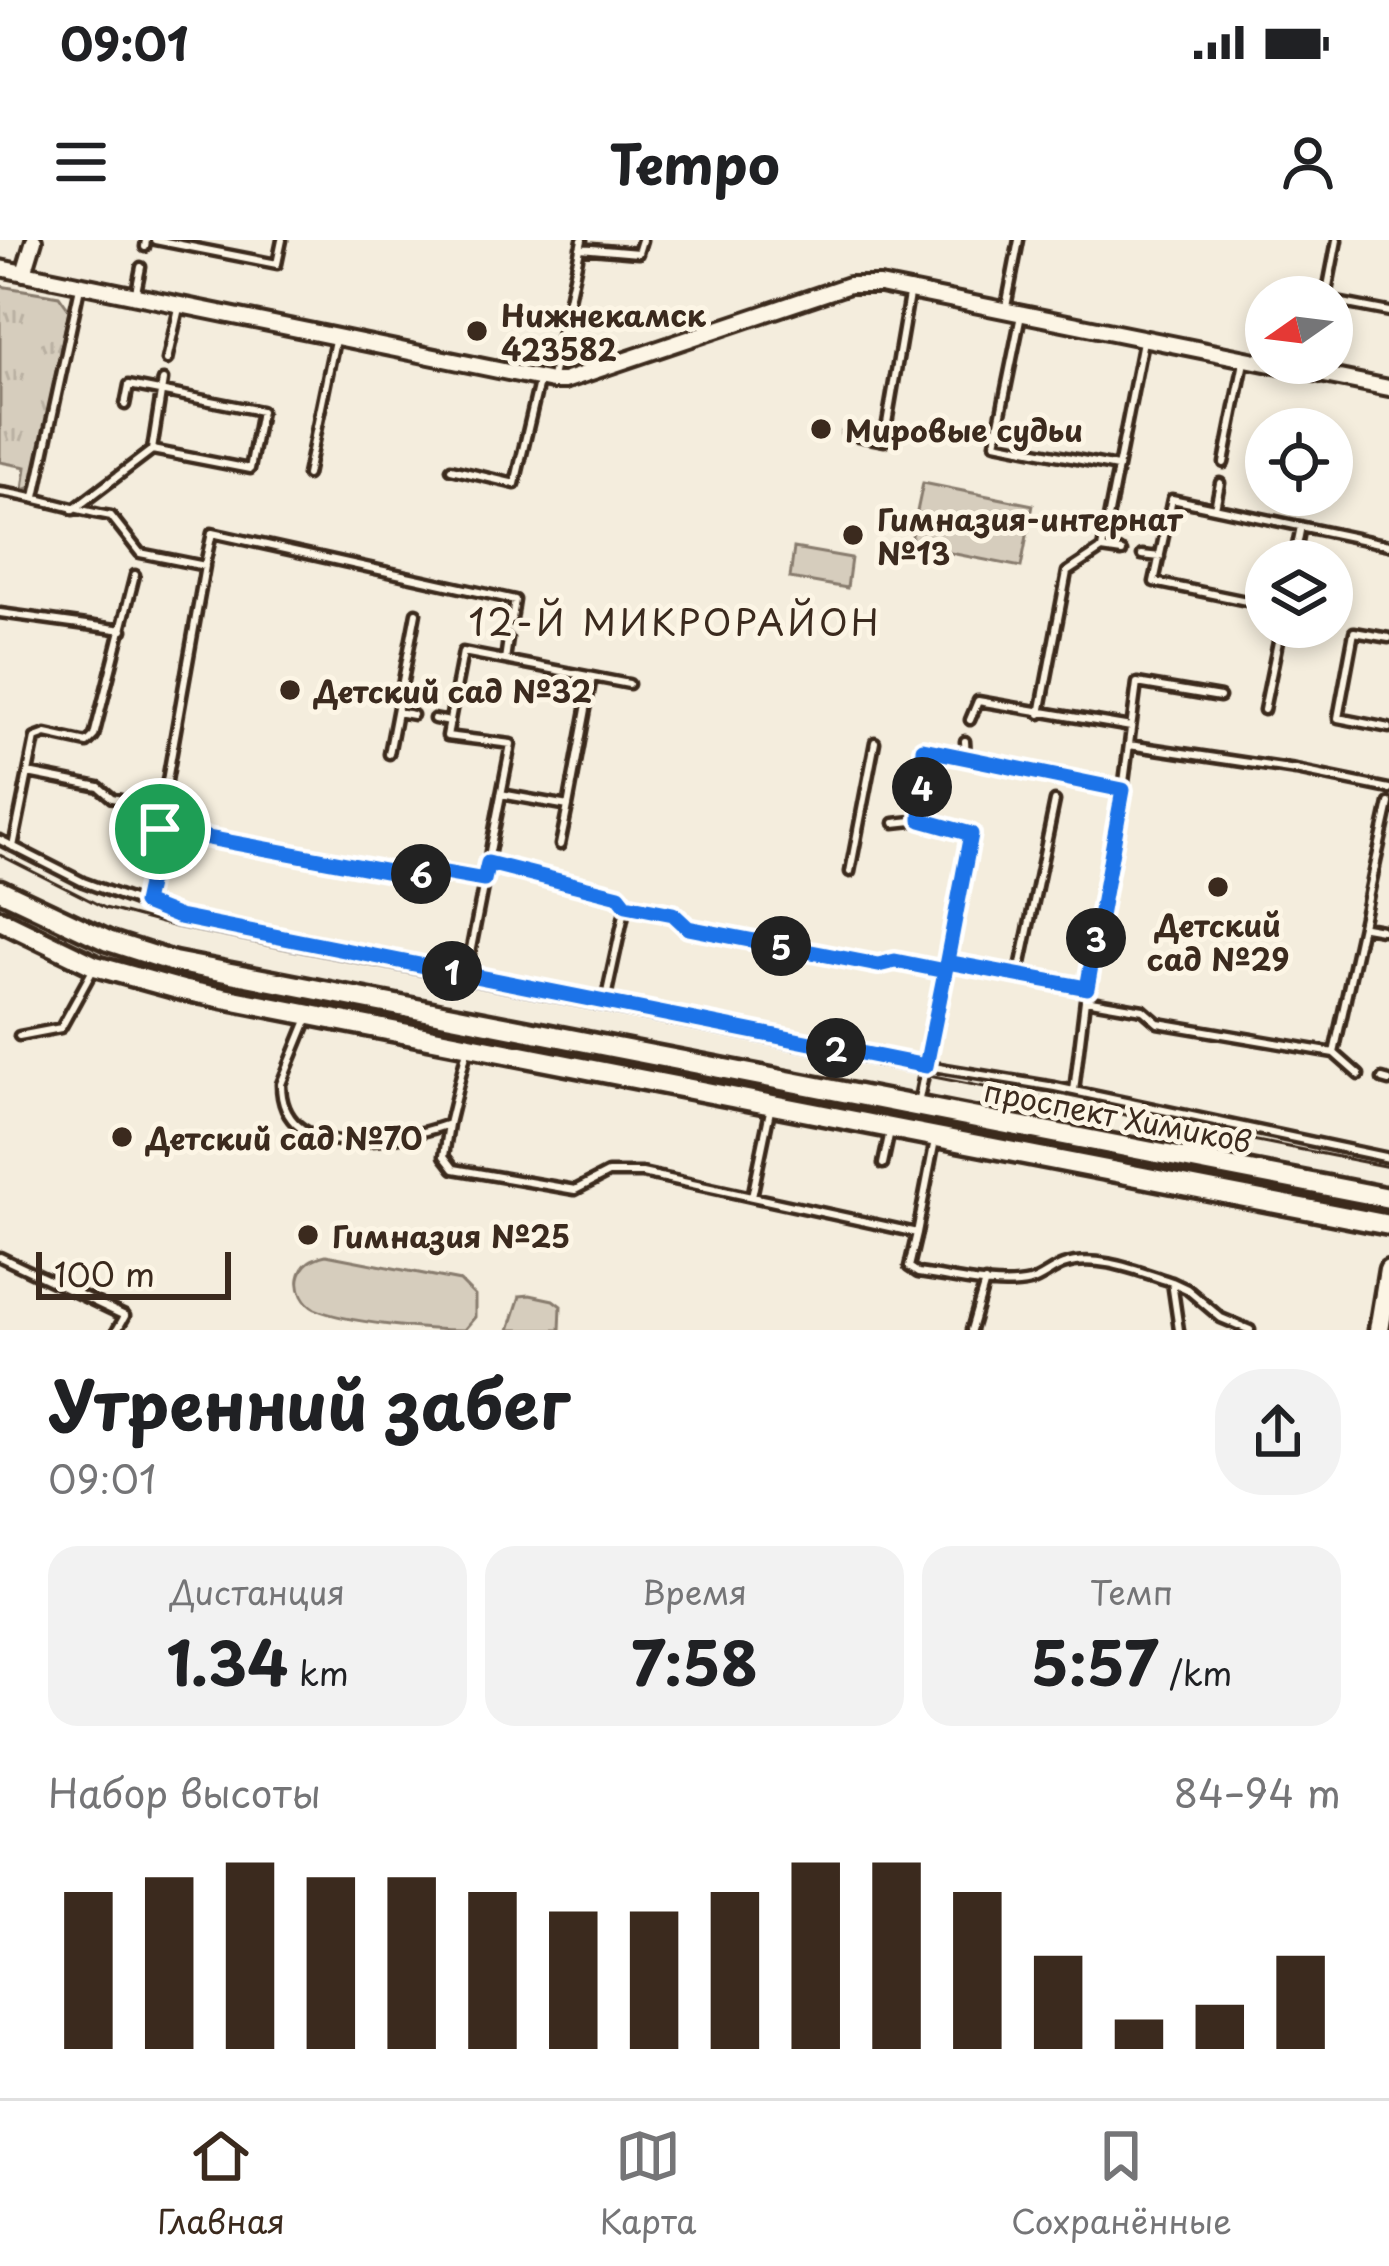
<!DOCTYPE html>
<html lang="ru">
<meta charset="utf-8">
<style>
:root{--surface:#fff;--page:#f2f2f2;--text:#202124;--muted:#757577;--line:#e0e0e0;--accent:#3b2a1e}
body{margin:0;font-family:"Playpen Sans",sans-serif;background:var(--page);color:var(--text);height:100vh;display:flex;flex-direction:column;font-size:45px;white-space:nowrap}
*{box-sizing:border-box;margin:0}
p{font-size:39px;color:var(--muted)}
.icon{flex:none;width:66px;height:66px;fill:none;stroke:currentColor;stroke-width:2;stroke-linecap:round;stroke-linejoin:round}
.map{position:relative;height:1090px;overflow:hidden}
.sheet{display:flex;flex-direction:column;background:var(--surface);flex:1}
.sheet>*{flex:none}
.needle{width:78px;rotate:256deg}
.controls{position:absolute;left:1245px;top:36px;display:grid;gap:24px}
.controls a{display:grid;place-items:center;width:108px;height:108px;border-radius:50%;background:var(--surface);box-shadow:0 6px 18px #0003;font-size:60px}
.scale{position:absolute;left:36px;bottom:30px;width:195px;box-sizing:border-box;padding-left:12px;border:6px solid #3b2a1e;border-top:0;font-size:33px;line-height:42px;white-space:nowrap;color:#3b2a1e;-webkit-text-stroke:9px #fcf5e5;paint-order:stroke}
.pin{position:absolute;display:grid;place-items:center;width:102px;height:102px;color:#fff;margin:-51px;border:6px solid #fff;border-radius:50%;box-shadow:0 3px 12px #0007}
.km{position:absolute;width:60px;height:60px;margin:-30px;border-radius:50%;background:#222;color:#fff;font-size:33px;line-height:60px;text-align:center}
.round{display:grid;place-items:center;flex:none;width:126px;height:126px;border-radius:48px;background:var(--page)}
.head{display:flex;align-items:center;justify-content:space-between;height:204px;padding:0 48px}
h1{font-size:66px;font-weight:700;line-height:90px}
.figures{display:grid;grid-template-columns:repeat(3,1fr);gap:18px;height:204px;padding:12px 48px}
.figures div{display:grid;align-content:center;border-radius:30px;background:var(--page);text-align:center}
.figures b{font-size:60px;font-weight:700}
.figures small{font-size:33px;font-weight:400}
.figures p{font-size:33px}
.chart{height:336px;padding:24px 48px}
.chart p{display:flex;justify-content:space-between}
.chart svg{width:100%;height:216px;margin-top:12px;stroke:var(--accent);stroke-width:6}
.status{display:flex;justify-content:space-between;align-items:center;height:84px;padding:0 60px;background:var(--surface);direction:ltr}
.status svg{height:33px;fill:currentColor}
header{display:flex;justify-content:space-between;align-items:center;height:156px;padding:0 48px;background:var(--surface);font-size:54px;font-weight:700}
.dock{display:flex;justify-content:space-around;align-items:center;height:168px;border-top:3px solid var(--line);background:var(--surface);font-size:33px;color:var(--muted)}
.dock a{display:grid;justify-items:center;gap:6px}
.dock .selected{color:var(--accent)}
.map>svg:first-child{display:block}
</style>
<div class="status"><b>09:01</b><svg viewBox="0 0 49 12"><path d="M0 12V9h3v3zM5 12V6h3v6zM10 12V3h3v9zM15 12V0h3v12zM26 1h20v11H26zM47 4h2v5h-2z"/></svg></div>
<header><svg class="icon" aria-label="menu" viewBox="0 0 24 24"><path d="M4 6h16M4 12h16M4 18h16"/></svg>Tempo<svg class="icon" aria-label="person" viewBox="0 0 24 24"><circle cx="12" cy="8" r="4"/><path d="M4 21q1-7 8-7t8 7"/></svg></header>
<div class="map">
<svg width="1389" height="1090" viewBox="0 0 1389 1090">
<defs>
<pattern id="grass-tufts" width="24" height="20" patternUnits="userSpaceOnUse" patternTransform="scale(3)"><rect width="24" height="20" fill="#d6cdbd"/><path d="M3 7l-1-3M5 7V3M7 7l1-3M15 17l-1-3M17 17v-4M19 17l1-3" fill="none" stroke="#b9b0a2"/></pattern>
</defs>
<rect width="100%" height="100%" fill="#f4eddd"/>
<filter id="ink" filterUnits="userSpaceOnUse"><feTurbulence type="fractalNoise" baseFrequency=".00833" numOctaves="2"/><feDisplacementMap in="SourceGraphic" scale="24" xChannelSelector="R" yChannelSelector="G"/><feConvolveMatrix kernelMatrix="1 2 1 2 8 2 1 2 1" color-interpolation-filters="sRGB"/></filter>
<g filter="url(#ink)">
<!-- grass -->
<path fill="url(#grass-tufts)" stroke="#887c6e" stroke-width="3" d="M0,46l59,10 10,14 -37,177 -9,3 3,-23 -26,-5z
M0,662l103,49 69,21 1064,206 -1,7 -1102,-215 -133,-61z"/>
<!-- pitch -->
<path fill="#d6cdbd" stroke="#887c6e" stroke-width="3" d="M923,243l110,22 -12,62 -111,-22z
M794,308l57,10 -4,30 -57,-10z
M326,1015l134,26 15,15v21l-11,13c-36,0 -117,-7 -149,-21 -11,-6 -18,-19 -16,-31 3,-15 14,-20 27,-23z
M530,1055l23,5 8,6 -1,24h-51l11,-34z"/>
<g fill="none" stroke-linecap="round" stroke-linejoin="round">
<!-- lane casing -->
<g stroke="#3b2a1e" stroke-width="15">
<path id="lane" d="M155,0l122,24 5,-24
M145,7l1,-7
M580,8l58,5 4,-13
M136,52l5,-25
M1326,57l11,-57
M1332,61l57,11
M1006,67l13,-67
M1021,75l-26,128 122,24
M167,120l12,-52
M552,137l30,-137
M125,165l4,-20 132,26 -11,58 -98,-19
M847,194l37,7 25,-146
M1224,223l20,-101
M451,229l64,15 24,-102
M307,235l28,-135
M0,252c38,5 73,18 111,24l29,37 65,13 -43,243 -50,-11 -13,-11 -71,-14
M35,257l45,-210
M1215,268l5,-25
M73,270l79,-60 11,-70
M1102,309l20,3
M1142,315l18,2
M1294,321l7,-35
M205,324l7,-31 303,67 -3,19
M1266,365l-112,-23 18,-83 217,46
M0,373l123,17
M1389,398l-35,-6 -16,86 51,10
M505,420l3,-21
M1264,470l17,-83
M397,472l16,3
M1040,474l27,-142 35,-23 41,-208
M434,479l16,3
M970,480l8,-19 153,26
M965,501l1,17
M1129,505l167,25 93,19
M389,514l27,-141
M501,554l67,12 24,-129
M894,583l27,-3
M0,600l83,42 96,35 748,149 128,21 334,71
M560,605l8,-39
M13,607l22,-109 11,-4 41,9 7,-7 41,-161
M487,623l132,32 7,10 47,9 15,14 190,37 17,-4 50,10 -27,133
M850,632l25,-130
M144,663l16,-74 251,47 28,-4 45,8
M1365,687l17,3
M947,722l140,26 -2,12
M945,731l26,-137 -50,-14 2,-71 200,41 14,-107 83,14
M1019,733l36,-172
M466,734l45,-230 -64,-8 16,-84 166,32
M1087,748l36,-198
M605,762l21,-97
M308,778l-27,66c0,83 119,57 168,40l18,-74
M19,796l42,-8 33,-60
M1359,835l-25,-22 55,-250
M1382,839l7,2
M1074,851l11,-91 58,10 15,13 176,30
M449,884l-5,32 10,13 121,21 33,-17h34l275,60 18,-93
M883,924l7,-33
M752,957l19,-91
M917,993l-8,34 9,6c34,4 78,17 112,9 11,-3 22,-13 33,-17 33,-12 77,7 109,17l7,48
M0,1017l125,59 -8,14
M1172,1042l15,7 34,29 29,12
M971,1090l14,-48"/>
</g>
<!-- street casing -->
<g stroke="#3b2a1e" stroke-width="22">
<path id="street" d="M0,28l552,113h12l285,-96h31l509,103
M24,33l10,-33"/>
</g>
<!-- secondary casing -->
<g stroke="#3b2a1e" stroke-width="27">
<path id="secondary" d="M0,650l108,51 66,21 1215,236
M0,680l95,46 87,24 1207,235
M1379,1090l10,-60"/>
</g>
<!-- lane -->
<use href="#lane" stroke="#fcf5e5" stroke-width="6"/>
<!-- street -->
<use href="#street" stroke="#fcf5e5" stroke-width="14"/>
<!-- secondary -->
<use href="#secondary" stroke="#fcf5e5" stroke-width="18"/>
<!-- tram -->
<path stroke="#3b2a1e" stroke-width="3" d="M0,615l105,53 71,19 1213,240"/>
</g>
</g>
<g fill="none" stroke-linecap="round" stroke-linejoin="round" filter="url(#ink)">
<!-- route casing -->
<g stroke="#fff" stroke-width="24">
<path id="route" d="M160,589l-16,74 35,14 747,149 21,-104 140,26 36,-198 -200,-41 -2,71 50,14 -26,137 -50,-10 -17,4 -190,-37 -15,-14 -47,-9 -7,-9 -131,-33 -4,17 -45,-8 -28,4 -251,-47"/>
</g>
<!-- route -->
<use href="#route" stroke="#1a73e8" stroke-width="15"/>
</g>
<!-- markers -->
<g fill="#3b2a1e" stroke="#fcf5e5" stroke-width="4.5">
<circle cx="477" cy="91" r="12"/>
<circle cx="821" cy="189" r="12"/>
<circle cx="853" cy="295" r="12"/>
<circle cx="290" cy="450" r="12"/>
<circle cx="1218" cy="647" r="12"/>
<circle cx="122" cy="897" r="12"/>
<circle cx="308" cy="995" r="12"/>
</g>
<g text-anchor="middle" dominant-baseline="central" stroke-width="10" stroke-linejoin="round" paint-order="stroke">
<!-- poi labels -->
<g font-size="30" font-weight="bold" fill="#3b2a1e" stroke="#fcf5e5" text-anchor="start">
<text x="501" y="74">Нижнекамск<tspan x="501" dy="34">423582</tspan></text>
<text x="845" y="189">Мировые судьи</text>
<text x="877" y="278">Гимназия-интернат<tspan x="877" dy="34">№13</tspan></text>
<text x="314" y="450">Детский сад №32</text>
<text x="1218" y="684" text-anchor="middle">Детский<tspan x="1218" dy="34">сад №29</tspan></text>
<text x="146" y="897">Детский сад №70</text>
<text x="332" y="995">Гимназия №25</text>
</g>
<!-- street labels -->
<g font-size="30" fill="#3b2a1e" stroke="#fcf5e5">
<text transform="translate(1118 875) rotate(11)">проспект Химиков</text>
</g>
<!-- quarter labels -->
<g font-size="36" letter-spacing="3" fill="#3b2a1e" stroke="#fcf5e5">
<text x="675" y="381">12-Й МИКРОРАЙОН</text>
</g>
</g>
</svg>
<div class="controls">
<a><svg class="needle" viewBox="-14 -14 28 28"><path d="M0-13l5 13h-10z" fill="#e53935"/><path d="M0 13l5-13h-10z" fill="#757577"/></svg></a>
<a><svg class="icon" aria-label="locate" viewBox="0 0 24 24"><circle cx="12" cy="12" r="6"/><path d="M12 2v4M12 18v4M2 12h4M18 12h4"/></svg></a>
<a><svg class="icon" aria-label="layers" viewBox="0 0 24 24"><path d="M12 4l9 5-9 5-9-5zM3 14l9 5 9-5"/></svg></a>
</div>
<div class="scale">100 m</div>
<div class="pin" style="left:160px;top:589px;background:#1e9e55"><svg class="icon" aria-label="arrive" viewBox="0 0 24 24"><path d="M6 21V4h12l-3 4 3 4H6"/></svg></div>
<b class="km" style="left:452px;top:731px">1</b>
<b class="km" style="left:836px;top:808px">2</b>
<b class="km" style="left:1096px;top:698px">3</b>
<b class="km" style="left:922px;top:547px">4</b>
<b class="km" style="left:781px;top:706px">5</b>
<b class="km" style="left:421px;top:634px">6</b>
</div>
<section class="sheet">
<div class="head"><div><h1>Утренний забег</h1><p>09:01</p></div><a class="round"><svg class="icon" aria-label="share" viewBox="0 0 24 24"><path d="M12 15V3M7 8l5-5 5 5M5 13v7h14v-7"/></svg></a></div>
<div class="figures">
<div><p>Дистанция</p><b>1.34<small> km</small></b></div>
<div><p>Время</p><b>7:58</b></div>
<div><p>Темп</p><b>5:57<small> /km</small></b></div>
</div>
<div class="chart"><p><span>Набор высоты</span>84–94 m</p>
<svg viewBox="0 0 160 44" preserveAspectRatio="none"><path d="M5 44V12M15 44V9M25 44V6M35 44V9M45 44V9M55 44V12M65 44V16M75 44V16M85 44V12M95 44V6M105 44V6M115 44V12M125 44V25M135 44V38M145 44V35M155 44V25"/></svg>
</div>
</section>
<nav class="dock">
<a class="selected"><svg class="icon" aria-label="home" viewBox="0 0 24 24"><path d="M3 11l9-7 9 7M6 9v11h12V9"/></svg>Главная</a>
<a><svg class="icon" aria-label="map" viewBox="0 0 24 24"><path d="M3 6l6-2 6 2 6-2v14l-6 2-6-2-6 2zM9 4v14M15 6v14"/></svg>Карта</a>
<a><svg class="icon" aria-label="saved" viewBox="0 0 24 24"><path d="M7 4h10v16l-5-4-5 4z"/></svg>Сохранённые</a>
</nav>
